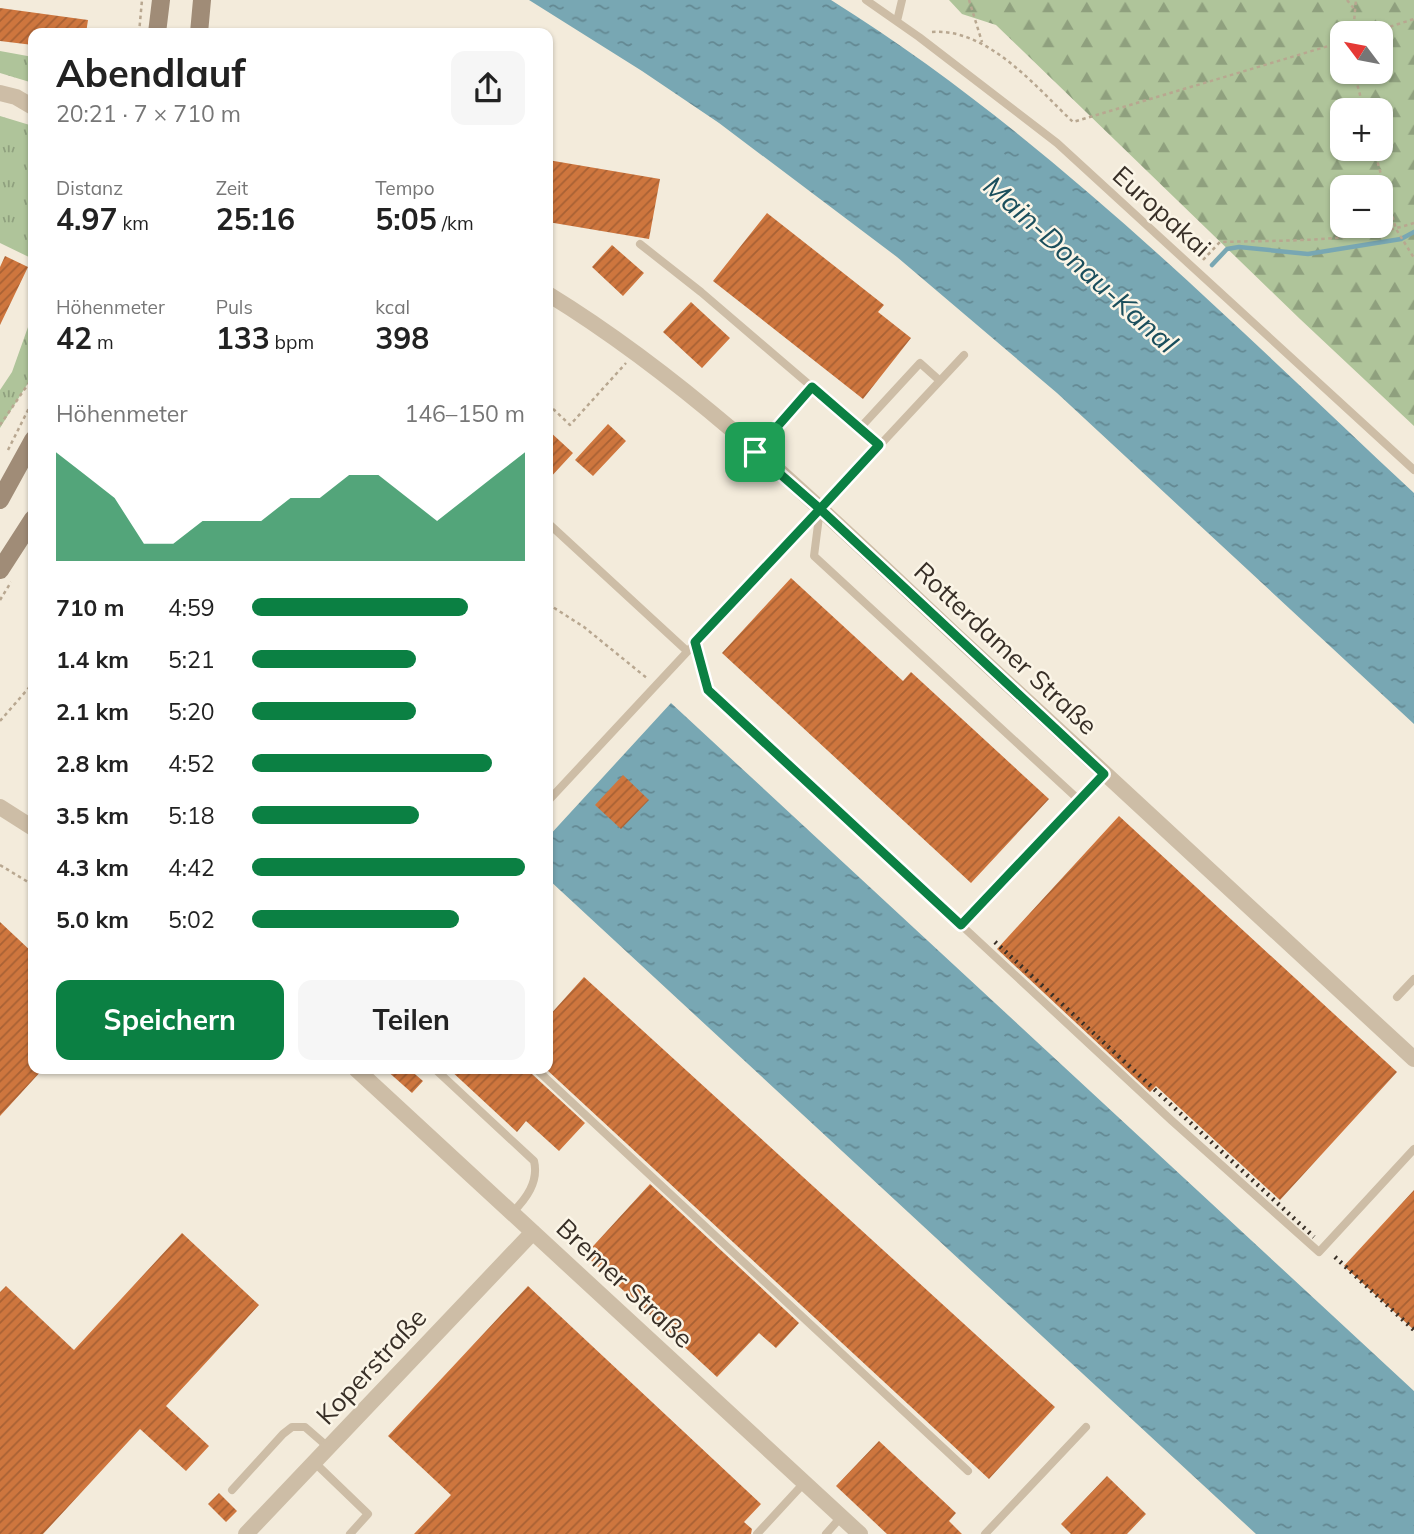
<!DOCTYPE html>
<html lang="de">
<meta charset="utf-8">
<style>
:root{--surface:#fff;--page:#f6f6f6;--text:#222;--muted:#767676;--accent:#0b8043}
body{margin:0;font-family:Mulish,sans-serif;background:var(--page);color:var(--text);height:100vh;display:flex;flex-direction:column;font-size:26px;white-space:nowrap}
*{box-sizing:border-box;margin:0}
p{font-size:23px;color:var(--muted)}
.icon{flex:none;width:38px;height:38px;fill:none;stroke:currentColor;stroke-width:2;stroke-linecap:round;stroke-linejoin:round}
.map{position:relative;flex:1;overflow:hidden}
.sheet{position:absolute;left:28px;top:28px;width:525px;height:1046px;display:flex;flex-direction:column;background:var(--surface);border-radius:14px;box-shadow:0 2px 5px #0004}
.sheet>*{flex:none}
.needle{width:46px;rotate:302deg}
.buttons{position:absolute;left:1330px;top:21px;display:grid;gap:14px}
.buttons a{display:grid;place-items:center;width:63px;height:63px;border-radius:14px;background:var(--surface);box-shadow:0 2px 5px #0004;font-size:35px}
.pin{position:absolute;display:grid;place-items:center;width:60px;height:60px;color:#fff;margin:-30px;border-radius:14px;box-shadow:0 4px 10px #0006}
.round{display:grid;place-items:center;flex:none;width:74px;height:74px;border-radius:14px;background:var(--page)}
.head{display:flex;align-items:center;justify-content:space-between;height:119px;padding:0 28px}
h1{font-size:38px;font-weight:700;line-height:52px}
.stats{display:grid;grid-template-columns:repeat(3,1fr);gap:10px;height:119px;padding:7px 28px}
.stats div{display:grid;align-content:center}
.stats b{font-size:30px;font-weight:700}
.stats small{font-size:19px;font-weight:400}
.stats p{font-size:19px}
.chart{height:196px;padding:14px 28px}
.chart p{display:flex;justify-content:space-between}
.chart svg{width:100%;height:126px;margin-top:7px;fill:var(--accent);opacity:.7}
.button{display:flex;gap:14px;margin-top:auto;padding:14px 28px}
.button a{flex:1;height:80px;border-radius:14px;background:var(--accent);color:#fff;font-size:28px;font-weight:700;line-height:80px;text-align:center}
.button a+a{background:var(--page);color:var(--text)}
ul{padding:0 28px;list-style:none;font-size:23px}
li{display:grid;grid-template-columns:112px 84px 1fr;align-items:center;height:52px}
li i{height:18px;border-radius:9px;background:var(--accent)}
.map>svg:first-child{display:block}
</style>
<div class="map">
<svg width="1414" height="1534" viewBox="0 0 1414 1534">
<defs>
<pattern id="grass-tufts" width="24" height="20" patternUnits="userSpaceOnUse" patternTransform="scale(1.75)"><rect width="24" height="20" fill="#afc49a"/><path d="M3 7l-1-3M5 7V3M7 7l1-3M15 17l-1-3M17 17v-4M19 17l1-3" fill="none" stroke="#8fa07e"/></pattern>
<pattern id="forest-firs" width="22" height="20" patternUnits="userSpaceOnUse" patternTransform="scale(1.75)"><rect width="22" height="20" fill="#afc49a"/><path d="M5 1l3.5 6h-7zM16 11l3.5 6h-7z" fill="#8fa07e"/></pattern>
<pattern id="water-ripples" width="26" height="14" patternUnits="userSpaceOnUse" patternTransform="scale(1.75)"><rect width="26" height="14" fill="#78a7b3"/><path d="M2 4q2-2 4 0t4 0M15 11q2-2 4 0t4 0" fill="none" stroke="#638892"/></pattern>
<pattern id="building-hatch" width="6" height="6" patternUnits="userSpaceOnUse" patternTransform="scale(1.75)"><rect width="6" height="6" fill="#ce763e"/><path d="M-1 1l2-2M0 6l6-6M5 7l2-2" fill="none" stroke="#a86134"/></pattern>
</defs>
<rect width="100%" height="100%" fill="#f3ebdb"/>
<!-- grass -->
<path fill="url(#grass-tufts)" d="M0,51l33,6v26l-33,-10z
M0,116l33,10v133l-33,-16z
M33,313v62l-33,53v-38l12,-18z"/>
<!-- forest -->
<path fill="url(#forest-firs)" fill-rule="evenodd" d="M949,0h465v426l-114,-107 -304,-294 -34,-11zM1342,33h39v39h-39zM1342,110h39v39h-39zM1342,187h39v39h-39z"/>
<!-- water -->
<path fill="url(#water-ripples)" d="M529,0h302c215,134 398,321 583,493v231l-357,-331 -160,-136 -178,-134 -77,-52z
M671,703l743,688v143h-158l-708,-655v-42z"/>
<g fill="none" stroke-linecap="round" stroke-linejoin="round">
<!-- stream -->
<path stroke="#78a7b3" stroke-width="4.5" d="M1212,265l15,-16 12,-2 69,7 93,-15 13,-7"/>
</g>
<!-- building -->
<path fill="url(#building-hatch)" d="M0,8l88,12 -2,13h-53v12l-33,-4z
M548,160l112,19 -11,60 -101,-17z
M767,213l117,92 -6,7 33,26 -48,61 -150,-118z
M612,245l32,28 -21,23 -31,-29z
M5,256l23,11 -28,58v-58z
M691,302l39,36 -28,30 -39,-36z
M608,424l18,17 -33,35 -18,-16z
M548,430l25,23 -25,27z
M791,578l112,103 8,-9 138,127 -78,84 -249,-230z
M623,775l26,25 -28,29 -26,-24z
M1119,816l278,256 -117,128 -124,-114 -6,6 -153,-143z
M0,922l33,31v116h10l-43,47z
M584,977l471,430 -66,72 -443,-410h2v-52z
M385,1069h24l14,12 -11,12z
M449,1069h81l2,5 53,49 -26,28 -33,-30 -9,11z
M650,1184l149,139 -23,25 -17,-15 -42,44 -132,-122z
M1414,1190v140l-70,-64z
M182,1233l77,72 -93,101 43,40 -23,25 -46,-42 -97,105h-43v-242l6,-6 68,64z
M528,1286l233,218 -17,18 8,7 -1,5h-337l37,-39 -63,-59z
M879,1441l77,72 -7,8 13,13h-75l-51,-48z
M1107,1476l39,38 -19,20h-56l-10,-10z
M219,1493l18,18 -11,11 -18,-18z"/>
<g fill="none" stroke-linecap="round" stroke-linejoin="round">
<!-- path -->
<path stroke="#b8a790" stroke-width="2.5" stroke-dasharray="3.5 3.5" stroke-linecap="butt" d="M969,0l13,42
M1347,0l8,10
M932,32c56,-4 104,55 141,90l269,-80
M139,33l3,-33
M1353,33l3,-33
M1370,33l44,-14
M1354,72l10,38
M1374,149l22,80 18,29
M1203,260l17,-18c64,-2 132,1 194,-19
M548,404l22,21 56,-62
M0,425l33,-48
M8,450l25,-50
M0,600l11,-18
M548,604l36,23 64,52
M0,721l33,-38
M0,865l33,20
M300,1069l2,2"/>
<!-- lane -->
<path stroke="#cdbda6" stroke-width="8" d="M866,0l53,37 138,106 357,327
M897,21l5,-21
M640,244l61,48 111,95 -57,65
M812,387l67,58
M860,428l60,-65 19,17
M820,509l-6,47 265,244 25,-27
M548,523l139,128
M695,642l13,48 463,430 148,132 95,-103
M548,801l416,-446
M961,925l118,-125
M1397,997l17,-18
M435,1069l99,92c5,21 -8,38 -22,52
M536,1069l432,402
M314,1462l54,52 -18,20
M232,1490l51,-56 9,-7h13l23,20
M757,1534l47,-51
M826,1534l15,-17
M985,1534l101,-107"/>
<!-- street -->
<path stroke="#cdbda6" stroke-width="16" d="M0,93l16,4 17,10
M548,294c150,92 277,219 405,339 153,142 307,284 461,426
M0,807l33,21
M356,1069l504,465
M246,1534l287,-302"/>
<!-- secondary -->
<path stroke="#a08c77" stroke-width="18" d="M157,33l4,-33
M199,33l3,-33
M0,500l33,-60
M0,570l33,-51"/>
<!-- rail -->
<path stroke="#382f27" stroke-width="4.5" stroke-dasharray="2 5" stroke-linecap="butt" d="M995,942l319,295
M1335,1257l79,73"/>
</g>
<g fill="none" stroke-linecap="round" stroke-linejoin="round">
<!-- route casing -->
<g stroke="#fff" stroke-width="14">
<path id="route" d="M755,452l65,57 -125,133 13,48 253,235 143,-151 -284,-265 59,-64 -67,-58 -57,65"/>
</g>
<!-- route -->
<use href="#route" stroke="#0b8043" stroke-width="9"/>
</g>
<g text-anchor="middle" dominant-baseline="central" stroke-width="5" stroke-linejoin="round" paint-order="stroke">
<!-- street labels -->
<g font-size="26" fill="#382f27" stroke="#fbf5e7">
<text transform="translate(1162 211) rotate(42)">Europakai</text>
<text transform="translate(1006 648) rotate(43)">Rotterdamer Straße</text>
<text transform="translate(625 1283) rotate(43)">Bremer Straße</text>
<text transform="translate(371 1366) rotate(-47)">Koperstraße</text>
</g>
<!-- water labels -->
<g font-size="28" font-style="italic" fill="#1a4e5c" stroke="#fbf5e7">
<text transform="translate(1081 264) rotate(42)">Main-Donau-Kanal</text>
</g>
</g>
</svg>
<div class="buttons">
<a><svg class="needle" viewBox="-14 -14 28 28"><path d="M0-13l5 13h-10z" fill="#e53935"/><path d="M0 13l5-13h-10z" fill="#767676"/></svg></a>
<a>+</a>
<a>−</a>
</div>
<div class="pin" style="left:755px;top:452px;background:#1e9e55"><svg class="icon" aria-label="arrive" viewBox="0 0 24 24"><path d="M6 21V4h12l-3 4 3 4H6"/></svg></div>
<section class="sheet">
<div class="head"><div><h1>Abendlauf</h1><p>20:21 · 7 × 710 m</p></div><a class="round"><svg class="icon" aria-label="share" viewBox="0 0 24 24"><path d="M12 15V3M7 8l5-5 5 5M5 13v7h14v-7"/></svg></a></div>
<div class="stats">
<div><p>Distanz</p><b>4.97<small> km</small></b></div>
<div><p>Zeit</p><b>25:16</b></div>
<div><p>Tempo</p><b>5:05<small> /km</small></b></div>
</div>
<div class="stats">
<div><p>Höhenmeter</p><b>42<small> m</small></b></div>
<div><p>Puls</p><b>133<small> bpm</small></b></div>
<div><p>kcal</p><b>398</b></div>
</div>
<div class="chart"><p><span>Höhenmeter</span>146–150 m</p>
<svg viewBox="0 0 160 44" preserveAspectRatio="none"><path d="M0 44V6L10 14L20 22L30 38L40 38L50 30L60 30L70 30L80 22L90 22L100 14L110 14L120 22L130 30L140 22L150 14L160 6V44z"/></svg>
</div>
<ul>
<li><b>710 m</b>4:59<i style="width:79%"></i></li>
<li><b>1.4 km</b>5:21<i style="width:60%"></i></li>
<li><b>2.1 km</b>5:20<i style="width:60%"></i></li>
<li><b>2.8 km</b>4:52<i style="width:88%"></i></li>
<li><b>3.5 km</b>5:18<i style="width:61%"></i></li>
<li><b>4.3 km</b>4:42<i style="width:100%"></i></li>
<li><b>5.0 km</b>5:02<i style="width:76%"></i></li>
</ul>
<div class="button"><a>Speichern</a><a>Teilen</a></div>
</section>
</div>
